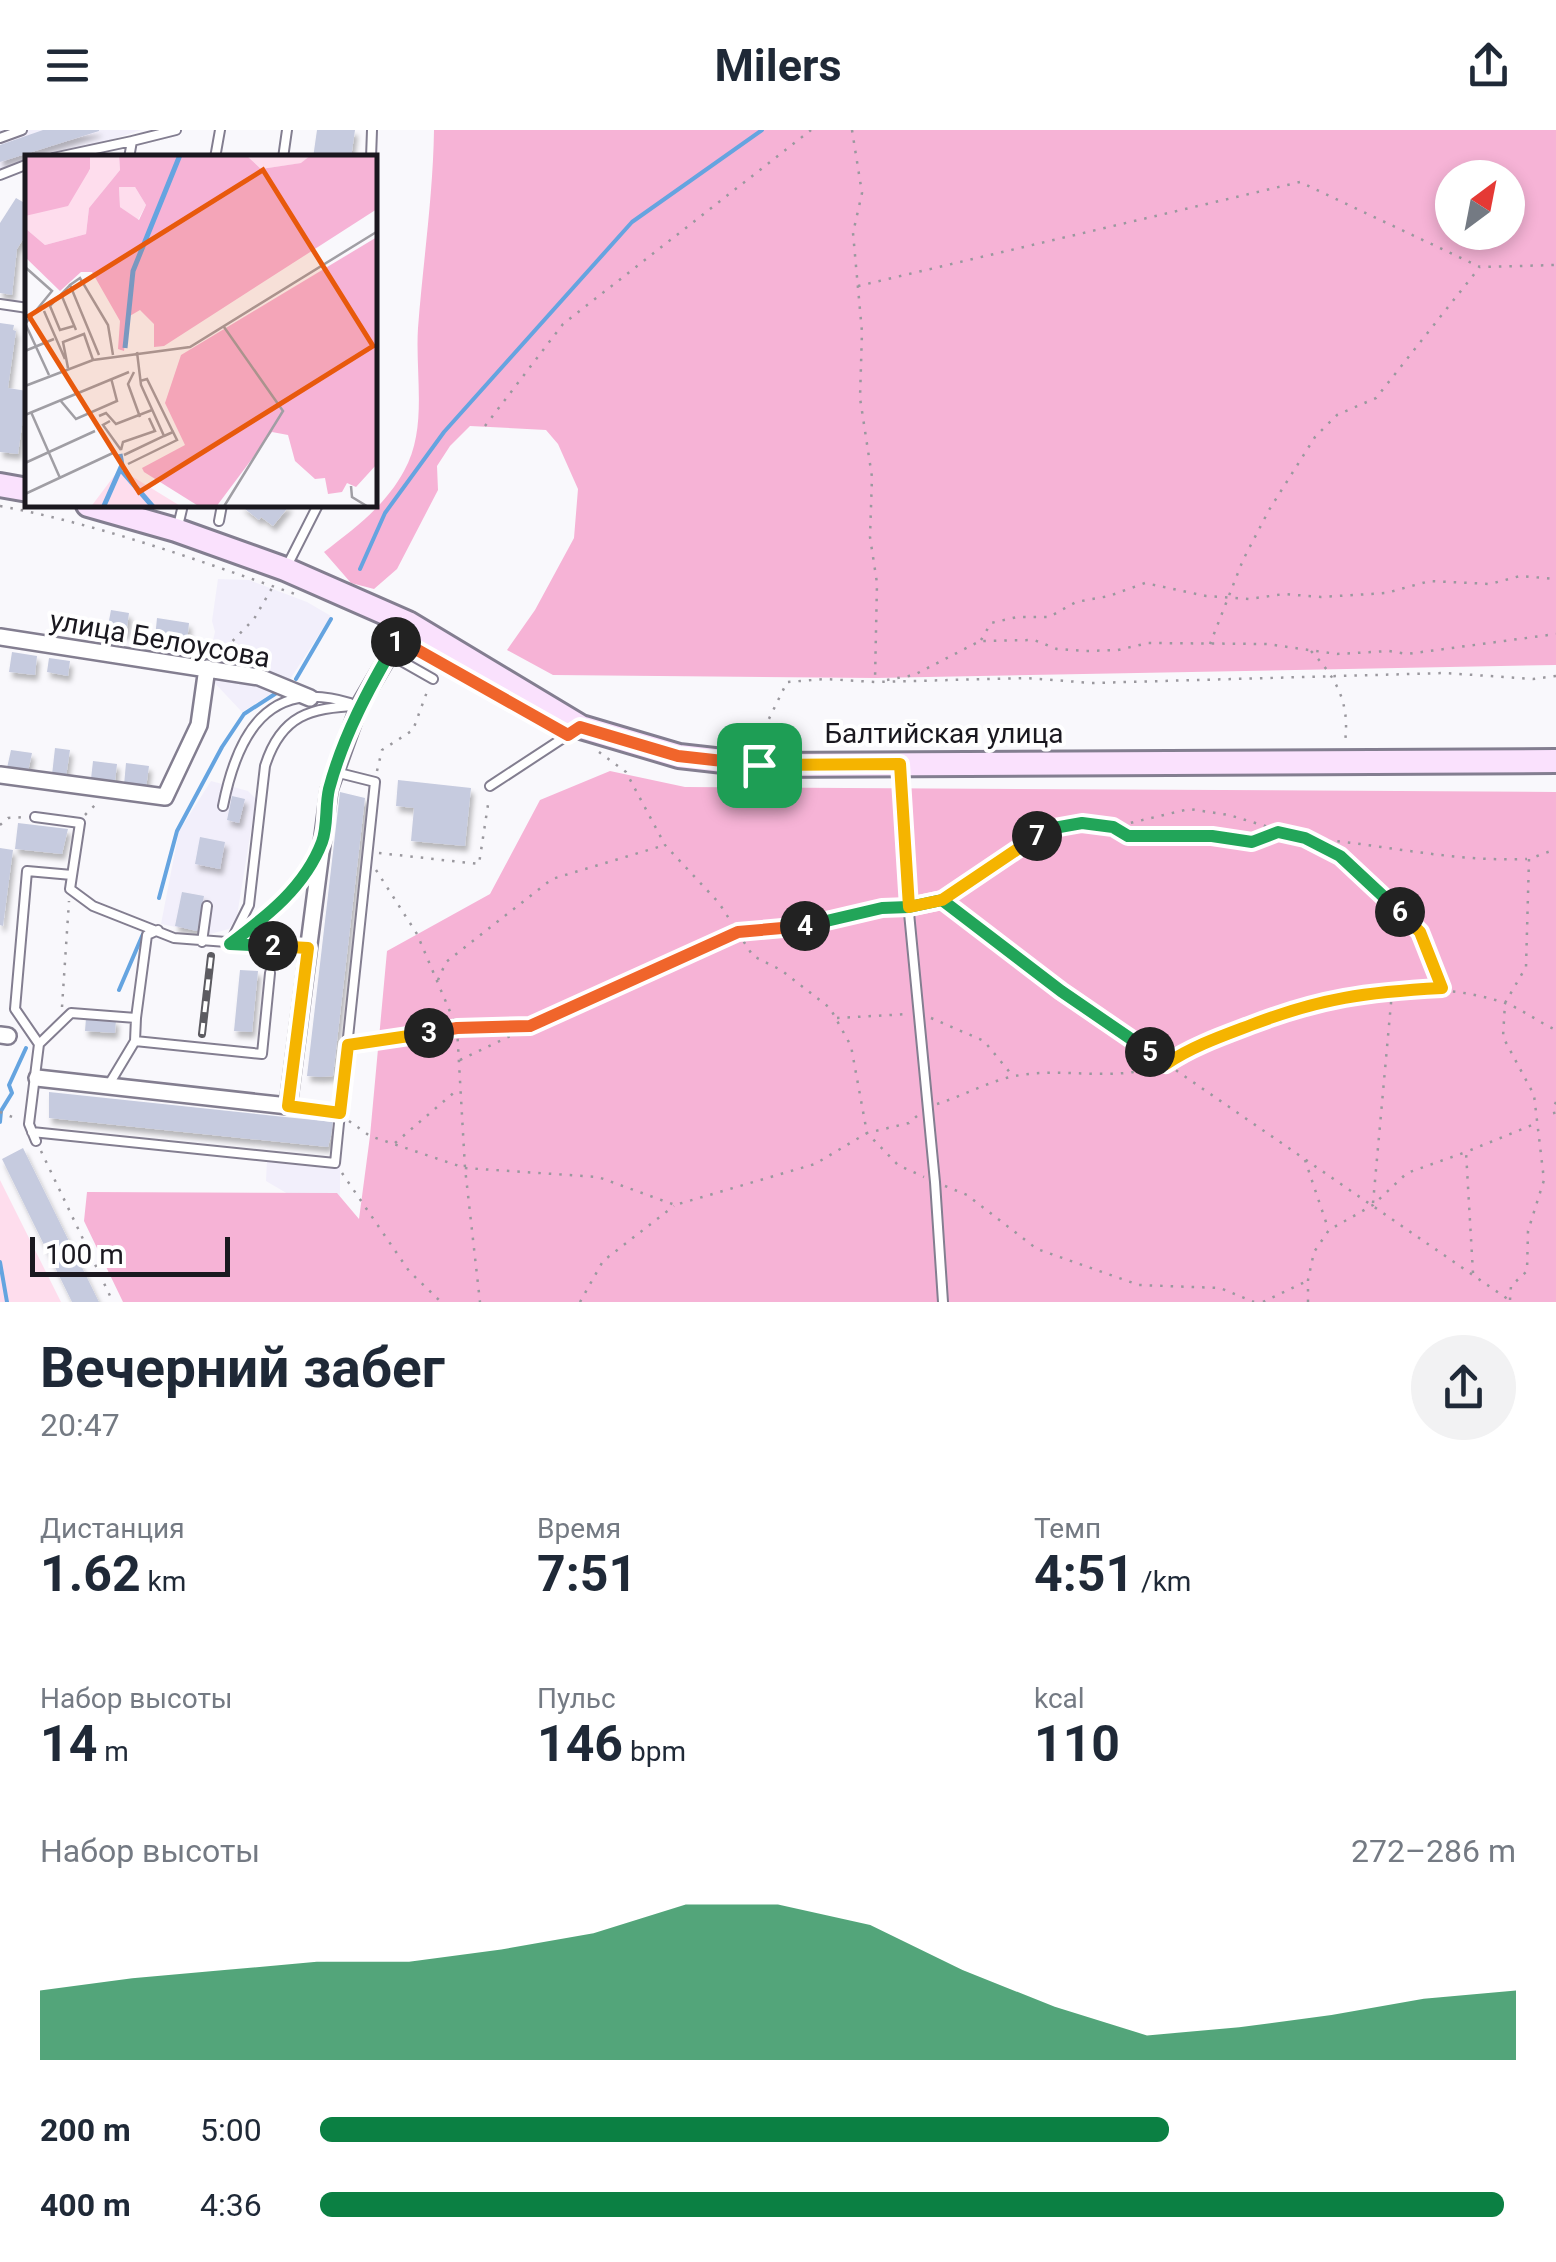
<!DOCTYPE html>
<html lang="ru">
<meta charset="utf-8">
<style>
:root{--surface:#fff;--page:#f2f2f3;--text:#1f2937;--muted:#747a83;--accent:#0b8043}
body{margin:0;font-family:Roboto,sans-serif;background:var(--page);color:var(--text);height:100vh;display:flex;flex-direction:column;font-size:38px;white-space:nowrap}
*{box-sizing:border-box;margin:0}
p{font-size:32px;color:var(--muted)}
.icon{flex:none;width:55px;height:55px;fill:none;stroke:currentColor;stroke-width:2;stroke-linecap:round;stroke-linejoin:round}
.map{position:relative;height:1172px;overflow:hidden}
.panel{display:flex;flex-direction:column;background:var(--surface);flex:1}
.panel>*{flex:none}
.needle{width:65px;rotate:32deg}
.controls{position:absolute;left:1435px;top:30px;display:grid;gap:20px}
.controls a{display:grid;place-items:center;width:90px;height:90px;border-radius:50%;background:var(--surface);box-shadow:0 5px 15px #0003;font-size:50px}
.scale{position:absolute;left:30px;bottom:25px;width:200px;box-sizing:border-box;padding-left:10px;border:5px solid #1a181f;border-top:0;font-size:28px;line-height:35px;white-space:nowrap;color:#1a181f;-webkit-text-stroke:8px #fff;paint-order:stroke}
.pin{position:absolute;display:grid;place-items:center;width:85px;height:85px;color:#fff;margin:-42px;border-radius:20px;box-shadow:0 5px 15px #0006}
.km{position:absolute;width:50px;height:50px;margin:-25px;border-radius:50%;background:#222;color:#fff;font-size:28px;line-height:50px;text-align:center}
.round{display:grid;place-items:center;flex:none;width:105px;height:105px;border-radius:52px;background:var(--page)}
.overview{display:flex;align-items:center;justify-content:space-between;height:170px;padding:0 40px}
h1{font-size:55px;font-weight:700;line-height:75px}
.figures{display:grid;grid-template-columns:repeat(3,1fr);gap:15px;height:170px;padding:10px 40px}
.figures div{display:grid;align-content:center}
.figures b{font-size:50px;font-weight:700}
.figures small{font-size:28px;font-weight:400}
.figures p{font-size:28px}
.chart{height:280px;padding:20px 40px}
.chart p{display:flex;justify-content:space-between}
.chart svg{width:100%;height:180px;margin-top:10px;fill:var(--accent);opacity:.7}
ul{padding:0 40px;list-style:none;font-size:32px}
li{display:grid;grid-template-columns:160px 120px 1fr;align-items:center;height:75px}
li i{height:25px;border-radius:12px;background:var(--accent)}
header{display:flex;justify-content:space-between;align-items:center;height:130px;padding:0 40px;background:var(--surface);font-size:45px;font-weight:700}
.map>svg:first-child{display:block}
</style>
<header><svg class="icon" aria-label="menu" viewBox="0 0 24 24"><path d="M4 6h16M4 12h16M4 18h16"/></svg>Milers<svg class="icon" aria-label="share" viewBox="0 0 24 24"><path d="M12 15V3M7 8l5-5 5 5M5 13v7h14v-7"/></svg></header>
<div class="map">
<svg width="1556" height="1172" viewBox="0 0 1556 1172">
<defs>
<filter id="shadow"><feDropShadow dx="3" dy="5.5" stdDeviation="2.5" flood-color="#0004"/></filter>
</defs>
<rect width="100%" height="100%" fill="#f9f8fc"/>
<!-- built -->
<path fill="#f2effb" d="M0,0h141l-83,27 -30,1 -1,9 -27,10z
M218,449l31,1 58,22 24,14 -44,68 -45,28 -32,-34 -1,-21 6,-25 -3,-11z
M211,651l37,10 8,8 -19,117 -8,13 -19,5 -49,-10 18,-93z
M267,1030l73,7v37l-40,-3 -34,-20z"/>
<!-- green -->
<path fill="#fedded" d="M0,1050l61,122h-61z"/>
<!-- forest -->
<path fill="#f6b3d6" fill-rule="evenodd" d="M434,0h1122v535l-680,13 -323,-3 -46,-25 28,-40 39,-72 4,-49 -20,-45 -12,-14 -76,-4 -20,20 -13,20 1,24 -41,79 -23,20 -23,-6 -27,-31c31,-24 61,-46 80,-81 24,-42 11,-97 14,-143 5,-66 15,-131 16,-198zM1452,48h56v54h-56z
M610,641l75,16 871,5v510h-1433l-39,-81 3,-29 250,1 22,26 11,-83 17,-185 103,-57 50,-94z"/>
<g fill="none" stroke-linecap="round" stroke-linejoin="round">
<!-- stream -->
<path stroke="#65a4e0" stroke-width="4" d="M360,439l25,-56 59,-81 188,-210 130,-92
M296,549l35,-60
M159,768l18,-67 45,-84 22,-33 34,-22
M119,860l24,-56
M0,992l1,-11 11,-18 -3,-8 17,-37
M0,1132l7,40"/>
</g>
<!-- building -->
<path fill="#c6cbdf" filter="url(#shadow)" d="M43,0h56v1l-99,31v-17z
M317,0h38l-4,28h-38z
M16,68l12,7v26l-11,18 -5,46 -12,-2v-70z
M0,193l14,2 -1,5 3,1 -8,57 19,3 -9,63 -18,-2z
M240,375h50l-17,21 -12,-9 -2,3z
M111,480l18,3 -3,21 -19,-3z
M157,488l32,5 -2,19 -32,-4z
M12,522l25,4 -2,19 -26,-3z
M49,528l21,3 -2,15 -21,-4z
M55,618l15,2 -4,27 -14,-2z
M11,620l21,3 -4,19 -21,-4z
M93,631l24,3 -2,18 -24,-3z
M126,633l23,3 -3,22 -22,-3z
M398,650l73,8 -6,58 -54,-5 3,-33 -18,-2z
M340,662l25,6 -32,278 -12,1 -14,-1z
M232,666l13,3 -6,24 -12,-3z
M18,693l50,6 -6,25 -47,-5z
M200,707l25,5 -5,27 -25,-5z
M0,718l13,2 -10,76 -3,-1z
M182,762l22,4 -7,35 -22,-5z
M240,840l18,1 -6,61 -18,-1z
M86,888l30,2 -1,13 -30,-2z
M49,962l284,30 -2,14 -3,11 -279,-29z
M23,1018l76,154h-27l-70,-143z"/>
<g fill="none" stroke-linecap="round" stroke-linejoin="round">
<!-- service casing -->
<g stroke="#837e90" stroke-width="12">
<path id="service" d="M0,8l22,-8
M53,28l79,-17
M129,28l3,-17 44,-11
M215,28l5,-28
M283,28l4,-28
M371,28l1,-28
M0,45l28,-11
M0,174l28,4
M219,391l3,-16
M178,396l5,-21
M286,438l32,-63
M389,524l44,25
M900,638l4,93 31,321 8,120
M335,642l40,10 -35,331
M490,656l87,-57
M223,676c14,-71 45,-129 127,-103
M35,687l45,6 -10,66 23,17 81,32 133,10
M202,812l5,-36
M230,813l19,-38 16,-139c16,-51 46,-59 94,-60
M136,888l11,-83 11,-5
M39,914l32,-31 65,5 -1,23 127,13 8,-81
M108,956l27,-45
M32,1002l303,31 5,-50 -52,-7
M36,1011l-7,-17 10,-80 -24,-35 12,-138 45,4"/>
</g>
<!-- minor casing -->
<g stroke="#837e90" stroke-width="20">
<path id="minor" d="M0,507l259,40 51,21
M0,645l165,22 34,-72 8,-57
M0,905l8,1
M37,948l251,28 41,-316 30,-84 49,-83"/>
</g>
<!-- secondary casing -->
<g stroke="#837e90" stroke-width="28">
<path id="secondary" d="M0,355l28,5
M88,375l88,25 109,39 123,54 173,104 98,29 80,9 797,-4"/>
</g>
<!-- path -->
<path stroke="#9a989e" stroke-width="2.5" stroke-dasharray="2.5 8" stroke-linecap="butt" d="M852,0l10,63 -9,40 9,99 -2,66 12,79 -2,60 7,46 -2,97
M858,156l442,-104 180,85 76,-2
M485,296l78,-102 248,-194
M0,376c102,19 197,54 295,88
M981,510l10,-17 26,-6h32l27,-15 33,-6 36,-13 61,13 43,3 35,-5 37,3 65,-4 44,-12 60,3 30,-8 36,3
M1210,514l33,-84 26,-50 46,-73 22,-22 39,-17 103,-130
M1311,521c26,28 39,52 34,91
M218,526l36,-37 18,-31
M887,550l27,-5 66,-34 54,-1 23,9 29,2 32,-1 30,-7 119,1 70,10 52,-3 18,3 149,-20
M761,619l3,-20 23,-47 39,-3 49,3 151,-4 66,5 353,-10 88,6 23,-3
M377,641l5,-21 31,-20 15,-41
M85,685l12,-12
M0,695l8,-7 18,-1
M1115,698l13,8h84l40,7 25,-10
M1306,708c76,6 143,24 221,21
M379,723l100,11 10,-66
M376,740l41,64 40,94 8,140 15,134
M943,769l87,-59 24,-12 28,-5 31,4 76,-18 40,6 76,23 34,17 82,78 20,52
M917,775l25,-5 119,91 451,311
M251,798l24,-17 28,-38
M438,850l8,-18 106,-83 113,-34
M62,877l7,-106
M837,888l71,-4
M931,888l53,23 28,34
M356,914l101,-16 74,-2 207,-94 60,-5 84,-19h17
M460,930l69,-33
M1556,972l-3,6 3,12
M937,974c26,-8 52,-23 78,-28 46,-9 93,5 137,-8 24,-7 45,-23 69,-32 88,-36 186,-64 281,-34 19,6 36,20 54,28
M0,982l17,7
M917,986l-8,7 -42,10 31,32 26,12
M349,991l21,15 95,32 133,9 77,28 140,-41 52,-31 -16,-87 -21,-38 -49,-38 -28,-14 -34,-53 -54,-58 -39,-73 -27,-20
M395,1013l62,-53
M41,1021l72,151
M1305,1030l23,68
M342,1043l67,98 32,31
M945,1056l22,9 70,54 102,36 81,3 34,14
M1373,1073l19,-211
M1473,1143l-7,-121 71,-29
M1510,1170l1,-14 16,-15 1,-40 16,-51 -10,-85 -31,-58 2,-34 21,-36 3,-108 27,-10
M580,1172l23,-41 71,-55
M1263,1172l44,-21
M1308,1172v-22l6,-28 15,-22 44,-25 34,-32 59,-21"/>
<!-- service -->
<use href="#service" stroke="#fff" stroke-width="8"/>
<!-- minor -->
<use href="#minor" stroke="#fff" stroke-width="15"/>
<!-- secondary -->
<use href="#secondary" stroke="#fae1fd" stroke-width="22"/>
<!-- rail casing -->
<g stroke="#5c5b61" stroke-width="8">
<path id="rail" d="M202,904l9,-78"/>
</g>
<!-- rail -->
<use href="#rail" stroke="#fff" stroke-width="4" stroke-dasharray="11" stroke-linecap="butt"/>
</g>
<g fill="none" stroke-linecap="round" stroke-linejoin="round">
<!-- split-1 casing -->
<g stroke="#fff" stroke-width="20">
<path id="split-1" d="M396,512l2,-3 170,96 12,-8 98,29 81,9"/>
</g>
<!-- split-2 casing -->
<g stroke="#fff" stroke-width="20">
<path id="split-2" d="M273,816l-43,-2c37,-28 75,-57 92,-102 6,-16 3,-36 7,-53 14,-53 40,-101 67,-147"/>
</g>
<!-- split-3 casing -->
<g stroke="#fff" stroke-width="20">
<path id="split-3" d="M273,816l35,2 -20,158 52,7 8,-68 81,-12"/>
</g>
<!-- split-4 casing -->
<g stroke="#fff" stroke-width="20">
<path id="split-4" d="M429,903l28,-5 73,-2 208,-94 67,-6"/>
</g>
<!-- split-5 casing -->
<g stroke="#fff" stroke-width="20">
<path id="split-5" d="M805,796l77,-18 27,-1 33,-7 119,91 89,61"/>
</g>
<!-- split-6 casing -->
<g stroke="#fff" stroke-width="20">
<path id="split-6" d="M1150,922l16,12c27,-18 56,-28 85,-39 70,-27 116,-33 191,-37l-22,-56 -20,-20"/>
</g>
<!-- split-7 casing -->
<g stroke="#fff" stroke-width="20">
<path id="split-7" d="M1037,706l17,-8 28,-5 31,4 15,9h84l40,6 26,-10 27,6 35,18 60,56"/>
</g>
<!-- split-8 casing -->
<g stroke="#fff" stroke-width="20">
<path id="split-8" d="M759,635l141,-1 9,143 33,-7 95,-64"/>
</g>
<!-- split-1 -->
<use href="#split-1" stroke="#f0652b" stroke-width="12"/>
<!-- split-2 -->
<use href="#split-2" stroke="#22a559" stroke-width="12"/>
<!-- split-3 -->
<use href="#split-3" stroke="#f5b400" stroke-width="12"/>
<!-- split-4 -->
<use href="#split-4" stroke="#f0652b" stroke-width="12"/>
<!-- split-5 -->
<use href="#split-5" stroke="#22a559" stroke-width="12"/>
<!-- split-6 -->
<use href="#split-6" stroke="#f5b400" stroke-width="12"/>
<!-- split-7 -->
<use href="#split-7" stroke="#22a559" stroke-width="12"/>
<!-- split-8 -->
<use href="#split-8" stroke="#f5b400" stroke-width="12"/>
</g>
<g text-anchor="middle" dominant-baseline="central" stroke-width="8" stroke-linejoin="round" paint-order="stroke">
<!-- street labels -->
<g font-size="28" fill="#1a181f" stroke="#fff">
<text transform="translate(160 509) rotate(10)">улица Белоусова</text>
<text x="944" y="603">Балтийская улица</text>
</g>
</g>
<!-- overview -->
<g transform="translate(25 25)">
<rect width="352" height="352" fill="#f9f8fc"/>
<path d="M65,0h29l1,15 -31,38 -3,26 -41,11 -20,-17v-12l65,-46zM221,0h65l-9,8 -41,6zM94,32h16l11,18 -8,15 -18,-13zM95,313v1l62,38 -92,1z" fill="#fedded"/>
<path d="M0,0h65v14l-22,37 -43,10zM94,0h127l15,14 40,-6 10,-8h66v54l-213,137 -10,1v-23l-14,-14 -12,7 -4,34 -6,-2 2,-28 -28,-49h-11l-21,19 -35,-34v-29l20,17 41,-11 3,-26 31,-38zM94,32h16l11,18 -7,15 -19,-13zM352,82v227l-21,23 -9,-4 -5,9 -14,2 -3,-16 -10,1 -20,-18 -7,-26 -16,-3 -56,75h-16l-56,-35 -2,-4 43,-23 -20,-42 16,-48z" fill="#f6b3d6" fill-rule="evenodd"/>
<path fill="none" stroke="#65a4e0" stroke-width="5" d="M100,193l8,-77 47,-116M97,316l32,37M78,353l19,-43 -2,-11"/>
<path fill="none" stroke="#a09ea4" stroke-width="2.5" d="M0,112l27,24 -27,33M45,130l-20,21 10,24 14,-4M36,139l15,36M19,156l21,48M0,168l24,52M0,196l29,-12M74,200l-29,-70 10,-7 28,47 5,30M43,213l-5,-26 21,-8 9,26M109,217l-6,12 12,33M115,226l7,-2 26,53M0,231l68,-26 97,-13 188,-116M35,245l16,19 41,-18 -6,-23M6,257l29,66M0,260l104,-43M74,261l7,-3 10,11 36,-14M85,266l-7,4 18,25M96,295l2,-8 32,-11 -6,-13M99,300l40,-19 -23,-51 -4,-33M0,308l70,-32M103,309l49,-24 -4,-8 -9,4M326,331l1,11 18,11M0,339l90,-42M198,353l60,-97 -59,-84"/>
<path fill="#e8590c" fill-opacity="0.15" stroke="#e8590c" stroke-width="5" d="M238,15l110,176 -234,146 -110,-176z"/>
<rect width="352" height="352" fill="none" stroke="#1a181f" stroke-width="5"/>
</g>
</svg>
<div class="controls">
<a><svg class="needle" viewBox="-14 -14 28 28"><path d="M0-13l5 13h-10z" fill="#e53935"/><path d="M0 13l5-13h-10z" fill="#747a83"/></svg></a>
</div>
<div class="scale">100 m</div>
<div class="pin" style="left:759px;top:635px;background:#1e9e55"><svg class="icon" aria-label="arrive" viewBox="0 0 24 24"><path d="M6 21V4h12l-3 4 3 4H6"/></svg></div>
<b class="km" style="left:396px;top:512px">1</b>
<b class="km" style="left:273px;top:816px">2</b>
<b class="km" style="left:429px;top:903px">3</b>
<b class="km" style="left:805px;top:796px">4</b>
<b class="km" style="left:1150px;top:922px">5</b>
<b class="km" style="left:1400px;top:782px">6</b>
<b class="km" style="left:1037px;top:706px">7</b>
</div>
<section class="panel">
<div class="overview"><div><h1>Вечерний забег</h1><p>20:47</p></div><a class="round"><svg class="icon" aria-label="share" viewBox="0 0 24 24"><path d="M12 15V3M7 8l5-5 5 5M5 13v7h14v-7"/></svg></a></div>
<div class="figures">
<div><p>Дистанция</p><b>1.62<small> km</small></b></div>
<div><p>Время</p><b>7:51</b></div>
<div><p>Темп</p><b>4:51<small> /km</small></b></div>
</div>
<div class="figures">
<div><p>Набор высоты</p><b>14<small> m</small></b></div>
<div><p>Пульс</p><b>146<small> bpm</small></b></div>
<div><p>kcal</p><b>110</b></div>
</div>
<div class="chart"><p><span>Набор высоты</span>272–286 m</p>
<svg viewBox="0 0 160 44" preserveAspectRatio="none"><path d="M0 44V27L10 24L20 22L30 20L40 20L50 17L60 13L70 6L80 6L90 11L100 22L110 31L120 38L130 36L140 33L150 29L160 27V44z"/></svg>
</div>
<ul>
<li><b>200 m</b>5:00<i style="width:71%"></i></li>
<li><b>400 m</b>4:36<i style="width:99%"></i></li>
</ul>
</section>
